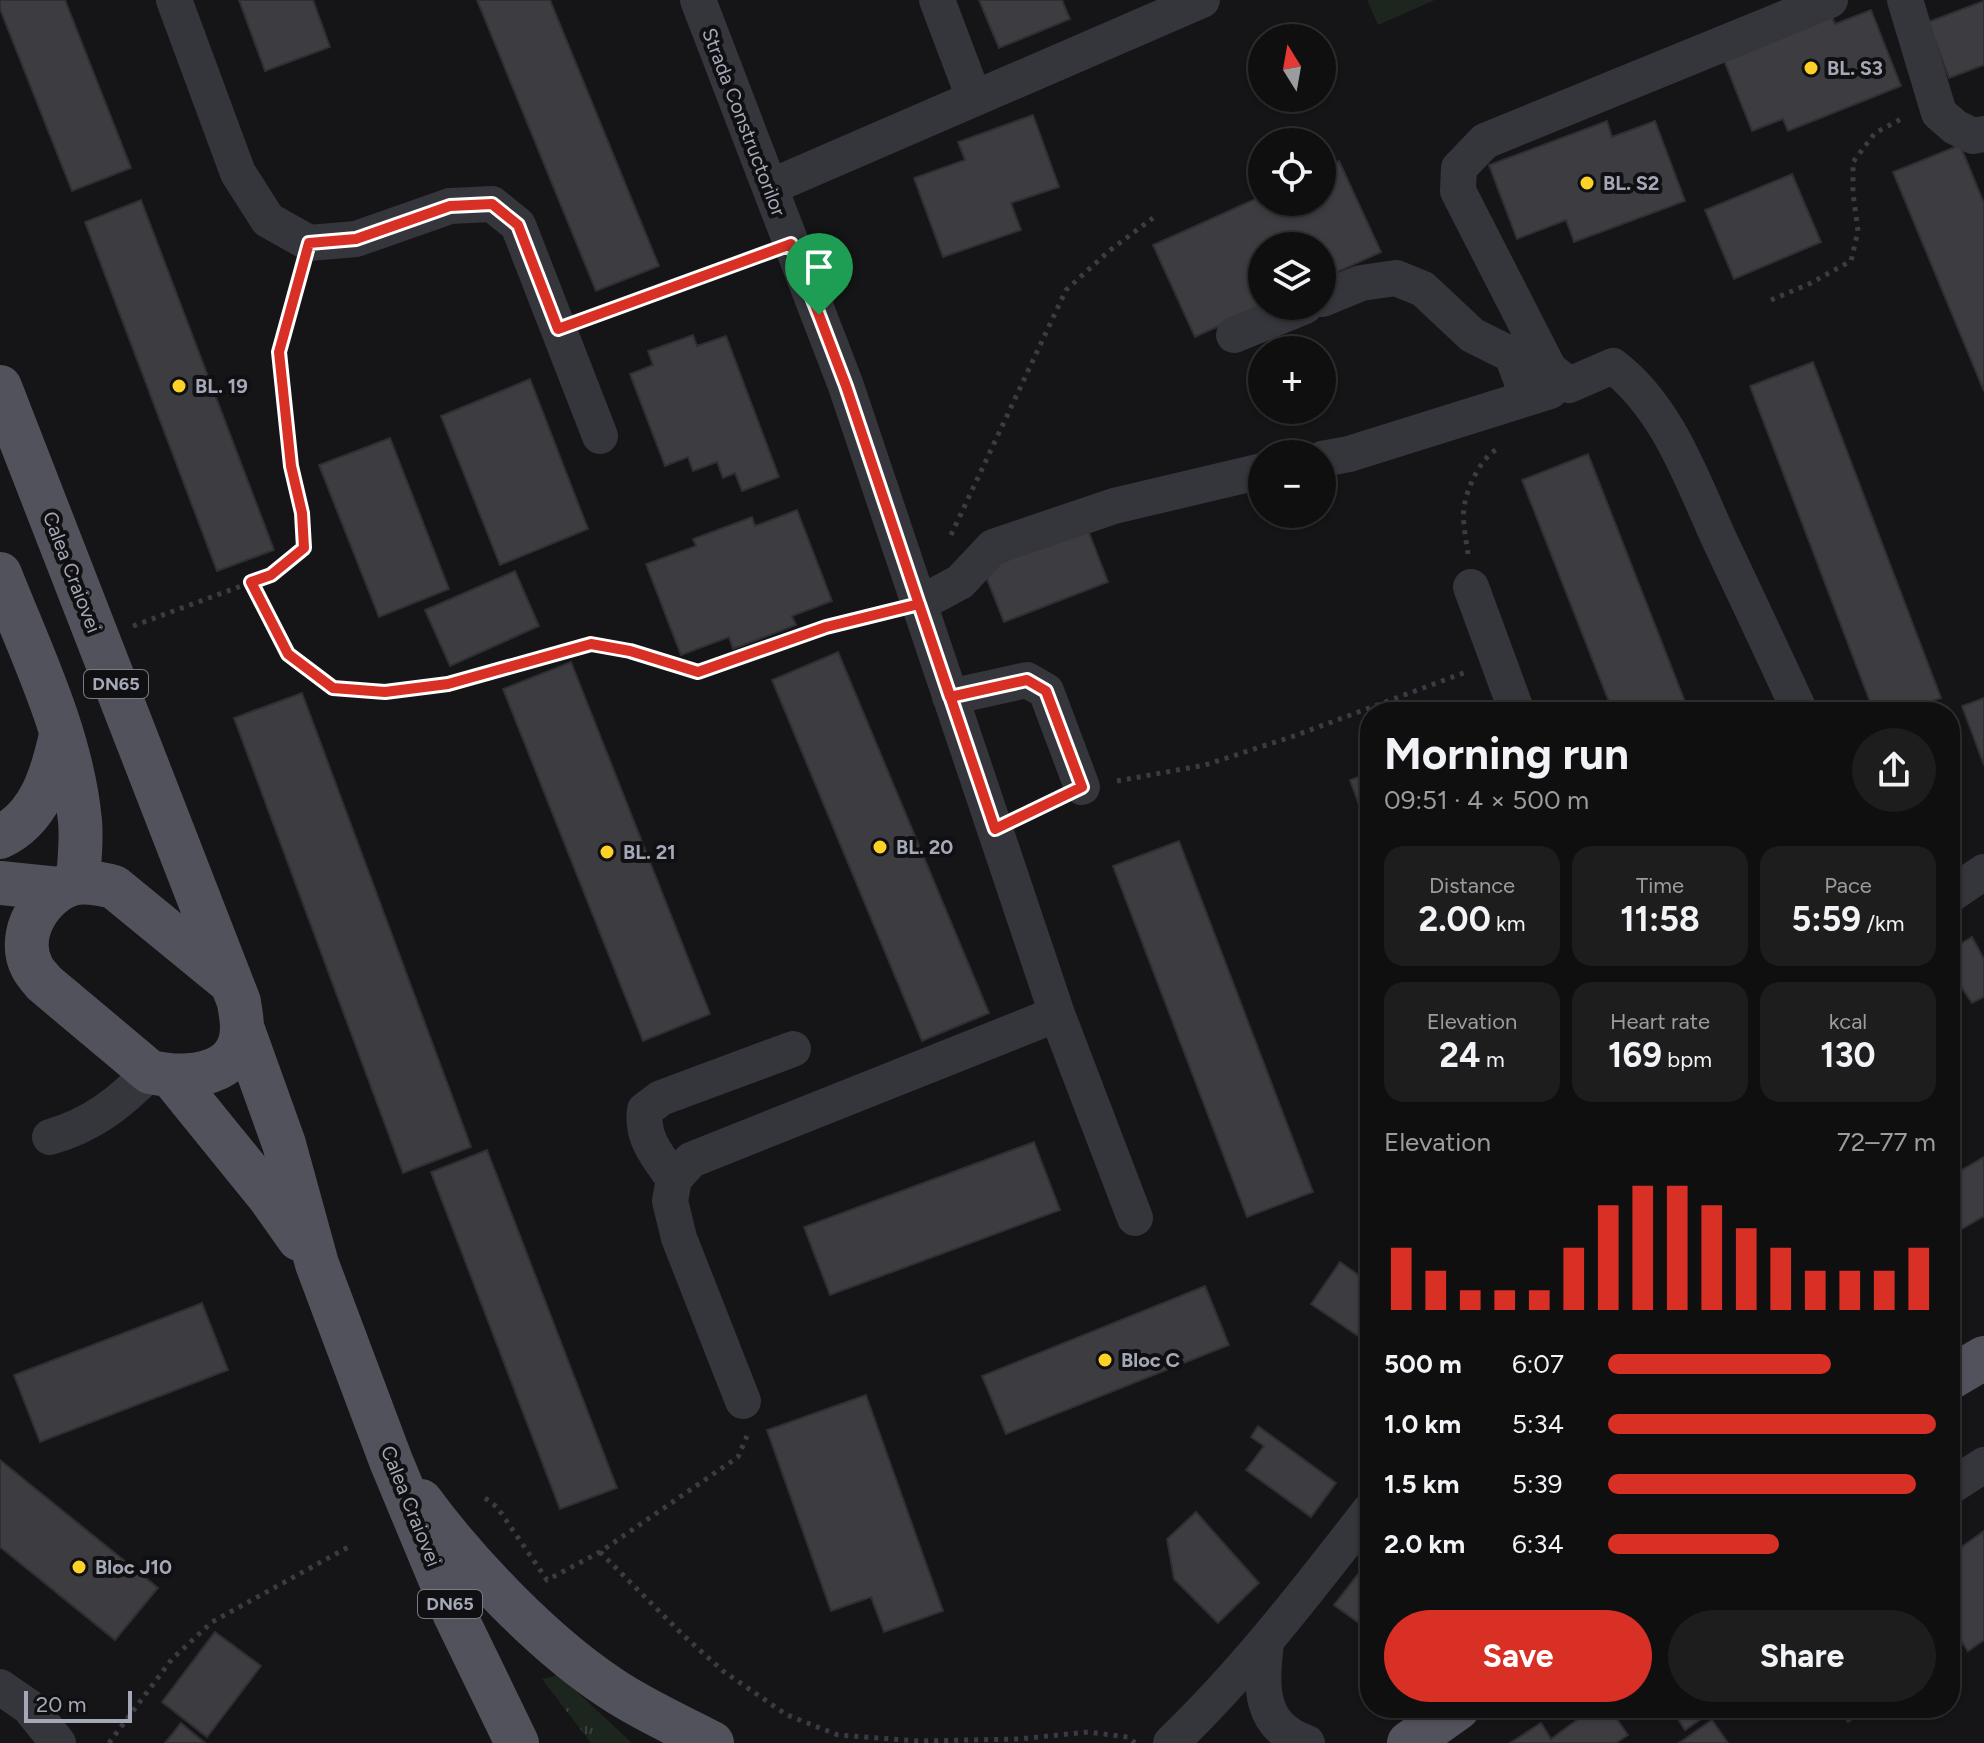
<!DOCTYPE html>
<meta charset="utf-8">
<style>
:root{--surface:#100f10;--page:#1e1d1e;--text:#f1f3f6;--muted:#9c9c9f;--line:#302f30;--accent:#d93025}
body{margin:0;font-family:Figtree,sans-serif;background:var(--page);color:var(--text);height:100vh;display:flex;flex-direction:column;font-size:30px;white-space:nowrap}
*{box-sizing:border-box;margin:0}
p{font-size:26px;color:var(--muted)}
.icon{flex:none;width:44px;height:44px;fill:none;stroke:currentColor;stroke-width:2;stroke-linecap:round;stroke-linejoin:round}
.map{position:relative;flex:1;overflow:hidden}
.sheet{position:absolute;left:1360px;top:702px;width:600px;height:1016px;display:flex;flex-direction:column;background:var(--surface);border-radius:32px;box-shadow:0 2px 6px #0004,0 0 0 2px var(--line)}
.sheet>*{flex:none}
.needle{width:52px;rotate:349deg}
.tools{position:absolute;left:1248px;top:24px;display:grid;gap:16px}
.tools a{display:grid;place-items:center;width:88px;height:88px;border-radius:50%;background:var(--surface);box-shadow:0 2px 6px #0004,0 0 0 2px var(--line);font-size:40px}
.scale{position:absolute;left:24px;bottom:20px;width:108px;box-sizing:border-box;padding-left:8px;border:4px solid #a5a8b7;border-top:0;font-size:22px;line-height:28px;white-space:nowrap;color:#a5a8b7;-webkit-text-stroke:6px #100f11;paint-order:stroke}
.pin{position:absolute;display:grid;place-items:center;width:68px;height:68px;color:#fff;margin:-82px -34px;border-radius:50% 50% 50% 0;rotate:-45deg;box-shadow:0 0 8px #0007}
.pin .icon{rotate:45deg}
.round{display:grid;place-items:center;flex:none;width:84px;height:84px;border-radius:42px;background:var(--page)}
.headline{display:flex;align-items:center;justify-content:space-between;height:136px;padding:0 24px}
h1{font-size:44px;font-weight:700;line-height:60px}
.stats{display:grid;grid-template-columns:repeat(3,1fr);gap:12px;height:136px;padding:8px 24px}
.stats div{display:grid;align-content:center;border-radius:20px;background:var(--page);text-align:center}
.stats b{font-size:34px;font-weight:700}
.stats small{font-size:22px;font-weight:400}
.stats p{font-size:22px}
.chart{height:224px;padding:16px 24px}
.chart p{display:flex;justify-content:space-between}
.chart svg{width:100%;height:144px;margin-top:8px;stroke:var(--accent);stroke-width:6}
.action{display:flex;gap:16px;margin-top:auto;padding:16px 24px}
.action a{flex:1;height:92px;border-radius:48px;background:var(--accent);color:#fff;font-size:32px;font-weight:700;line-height:92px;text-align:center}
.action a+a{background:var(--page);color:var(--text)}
ul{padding:0 24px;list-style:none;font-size:26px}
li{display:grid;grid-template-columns:128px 96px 1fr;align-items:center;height:60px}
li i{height:20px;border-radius:10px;background:var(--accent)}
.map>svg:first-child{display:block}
</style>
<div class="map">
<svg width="1984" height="1743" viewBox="0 0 1984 1743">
<defs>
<pattern id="grass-tufts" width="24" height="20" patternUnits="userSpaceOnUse" patternTransform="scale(2)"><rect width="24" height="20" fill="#1c251e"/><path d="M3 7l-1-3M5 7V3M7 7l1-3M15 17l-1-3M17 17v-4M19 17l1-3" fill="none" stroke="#3a423c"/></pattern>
</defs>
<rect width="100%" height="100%" fill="#151416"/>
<!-- grass -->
<path fill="url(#grass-tufts)" d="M559,1675l73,68h-41l-49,-64z"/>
<!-- pitch -->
<path fill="#1c251e" d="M1367,0h68l-57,25z"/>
<!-- building -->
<path fill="#3c3c41" stroke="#2f2e32" stroke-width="2" d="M0,0h65l66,168 -59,23 -72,-182z
M239,0h74l17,47 -65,24z
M477,0h73l109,266 -63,25z
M979,0h83l8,19 -71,29z
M1984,1v64l-35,13 -21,-56z
M1828,7l7,17 36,-14 30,76 -113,45 -5,-12 -31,12 -32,-81z
M1033,115l26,72 -48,16 10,27 -78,27 -29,-79 51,-18 -7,-18z
M1607,121l5,16 43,-16 30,80 -111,41 -8,-22 -49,19 -28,-74z
M1960,145l24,58v188l-91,-219z
M1339,161l42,91 -59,27v-33h-60l1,60 -68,31 -42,-92 109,-49v6h60v-33z
M1792,174l29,68 -87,37 -29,-69z
M141,200l133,350 -57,21 -132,-349z
M693,335l4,11 29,-10 53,141 -37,14 -7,-18 -12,5 -6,-16 -24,9 -5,-14 -23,9 -35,-92 23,-9 -5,-14z
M1813,362l128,336 -37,14h-30l-124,-326z
M530,379l58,150 -88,36 -59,-149z
M390,438l59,151 -70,28 -60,-152z
M1588,454l101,258h-76l-91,-232z
M797,510l35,91 -40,15 4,9 -63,24 -4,-12 -48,18 -35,-91 50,-18 -3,-7 59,-22 3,9z
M1088,530l20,52 -104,40 -21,-53z
M515,571l24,55 -89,40 -25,-56z
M838,652l151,361 -67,28 -150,-361z
M571,662l139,352 -67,27 -140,-352z
M302,693l169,454 -68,26 -169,-455z
M1984,698v67l-22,-59z
M1370,773v62l-20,-55z
M1179,841l134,351 -66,25 -134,-351z
M1972,937l12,22v38l-12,6 -22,-33 2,-21z
M1034,1142l26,68 -230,85 -26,-68z
M487,1150l130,338 -57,21 -129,-337z
M1984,1157v59l-22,13 -12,-20v-32z
M1950,1240l10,16 -10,7z
M1340,1262l30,21v61l-59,-40z
M1205,1286l24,59 -223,89 -24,-58z
M202,1303l26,67 -188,72 -26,-67z
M866,1395l77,216 -59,21 -13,-35 -40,14 -64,-181z
M1258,1426l78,57 -25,34 -65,-47 18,-24 -13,-9z
M0,1460l158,128 -43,52 -115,-93z
M1196,1512l63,71 -41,40 -44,-44 -7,-40z
M1984,1531v109l-16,11 -18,-26v-70z
M1369,1560l1,1v70l-36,-26z
M215,1632l46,34 -54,71 -45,-35z
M1593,1708h16l19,27 -12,8h-106l31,-20 10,16z
M1671,1708h46l-32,22z
M1838,1708h32l-22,14z
M1712,1720l16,23h-49z
M181,1723l24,20h-40z"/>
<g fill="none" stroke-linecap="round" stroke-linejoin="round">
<!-- path -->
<path stroke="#3b3c43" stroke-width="5" stroke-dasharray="4 6" stroke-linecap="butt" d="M1771,300l38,-16 42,-23 7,-30 -5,-38v-31l22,-29 30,-16
M589,317l171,-61
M951,535l115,-245 43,-39 44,-33
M1468,554c-2,-16 -7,-36 -3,-52 4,-18 17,-46 34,-54
M251,582l37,72 45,34 52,4 63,-8 143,-40 39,7 68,21 128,-45 60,-15
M133,626l138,-51 33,-27 -2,-35 -11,-47 -12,-114 21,-76
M1117,781l88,-16 89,-29 172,-64
M1028,813l23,-11
M485,1498l12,9 50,73 53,-28 138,-95 9,-21
M600,1552l83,83 40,36 64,44 51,20 81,6 100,-2 69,-7 40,5 7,6
M109,1743l63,-84 40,-37 140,-77"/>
<!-- minor -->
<path stroke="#35353c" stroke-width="36" d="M174,0l64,173 30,47 41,23 47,-4 94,-33 42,-2 26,21 82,211
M698,0l148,386 211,628
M937,0l37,98
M1905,0l34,113 16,14 18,9 11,-2
M770,187l432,-187
M1322,299l39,-16 35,-5 27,11 49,46 40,20 16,43
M1234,335l71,-29
M1322,459l27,-5 201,-63
M1471,587l46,125
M919,604l41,-22 33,-35 121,-41 148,-35
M950,697l77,-17 19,11 36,96
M1800,712c-26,-57 -53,-114 -80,-171 -28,-61 -52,-133 -107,-175l-44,19 -20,-16 -91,-178 1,-23 26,-27 345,-141
M1950,895l34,-23
M50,1137c42,-12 70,-34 100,-65
M674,1179c-16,-22 -33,-41 -29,-69l16,-12 132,-49
M743,1401l-64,-163 -9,-37 4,-22 17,-19 366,-146 78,204
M1950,1487l34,-22
M1266,1643c-5,43 -8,83 41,100
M0,1687l29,20 29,36
M1171,1743c74,-71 136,-152 199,-233"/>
<!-- major -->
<path stroke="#51525b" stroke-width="44" d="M0,387l239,615c1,8 3,17 3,25 0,50 -55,53 -92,45l-106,-89c-4,-5 -9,-10 -12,-16 -17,-33 10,-77 44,-84 13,-2 26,1 38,4l116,95
M0,574c31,79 72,161 80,247 2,20 -1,41 -2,62
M0,837c40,-19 52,-62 61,-102
M0,883l59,6
M242,1027l42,117 33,120 74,197 64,154 62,128
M171,1076l99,122 29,41
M1950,1378l34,-20
M421,1501c47,64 122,142 188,186 32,22 69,38 103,56
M1409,1743l49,-35"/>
</g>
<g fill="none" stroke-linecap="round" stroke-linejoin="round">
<!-- route casing -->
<g stroke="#fff" stroke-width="16">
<path id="route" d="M819,315l-28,-71 -233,85 -40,-104 -26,-21 -42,2 -94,33 -47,4 -30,109 12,114 11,47 2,35 -33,27 -20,7 37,72 45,34 52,4 63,-8 143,-40 39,7 68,21 128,-45 93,-23 76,225 87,-42 -36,-96 -19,-11 -77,17 -104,-311 -27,-71"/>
</g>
<!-- route -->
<use href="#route" stroke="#d93025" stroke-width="10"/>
</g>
<!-- markers -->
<g fill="#fdd226" stroke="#100f11" stroke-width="3">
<circle cx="1811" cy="68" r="8"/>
<circle cx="1587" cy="183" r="8"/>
<circle cx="179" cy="386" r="8"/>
<circle cx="880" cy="847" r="8"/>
<circle cx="607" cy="852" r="8"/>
<circle cx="1105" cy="1360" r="8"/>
<circle cx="79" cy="1567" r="8"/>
</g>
<g text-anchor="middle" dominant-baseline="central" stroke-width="8" stroke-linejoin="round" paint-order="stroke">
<!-- shield labels -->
<g fill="#100f11" stroke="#787a85" stroke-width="2">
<rect x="84" y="670" width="64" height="28" rx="6"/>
<rect x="418" y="1590" width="64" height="28" rx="6"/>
</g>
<g font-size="18" font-weight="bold" fill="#a5a8b7">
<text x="116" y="684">DN65</text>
<text x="450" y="1604">DN65</text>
</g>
<!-- poi labels -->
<g font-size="20" font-weight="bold" fill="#a5a8b7" stroke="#100f11" text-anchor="start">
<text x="1827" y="68">BL. S3</text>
<text x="1603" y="183">BL. S2</text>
<text x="195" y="386">BL. 19</text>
<text x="896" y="847">BL. 20</text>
<text x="623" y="852">BL. 21</text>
<text x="1121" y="1360">Bloc C</text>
<text x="95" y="1567">Bloc J10</text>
</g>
<!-- street labels -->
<g font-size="20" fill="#a5a8b7" stroke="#100f11">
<text transform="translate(744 122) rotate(69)">Strada Constructorilor</text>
<text transform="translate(72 572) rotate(69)">Calea Craiovei</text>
<text transform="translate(411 1506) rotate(68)">Calea Craiovei</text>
</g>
</g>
</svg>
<div class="tools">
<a><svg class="needle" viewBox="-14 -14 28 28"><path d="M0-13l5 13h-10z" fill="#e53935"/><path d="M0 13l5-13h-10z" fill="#9c9c9f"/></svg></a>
<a><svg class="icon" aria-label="locate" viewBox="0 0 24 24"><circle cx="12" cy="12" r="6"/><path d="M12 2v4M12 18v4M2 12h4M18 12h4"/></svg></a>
<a><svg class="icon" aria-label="layers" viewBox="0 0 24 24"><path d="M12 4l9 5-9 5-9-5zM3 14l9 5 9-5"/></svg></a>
<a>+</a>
<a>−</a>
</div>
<div class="scale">20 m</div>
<div class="pin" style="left:819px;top:315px;background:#1e9e55"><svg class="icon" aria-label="arrive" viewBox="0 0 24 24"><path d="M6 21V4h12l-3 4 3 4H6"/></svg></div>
<section class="sheet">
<div class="headline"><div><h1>Morning run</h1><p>09:51 · 4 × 500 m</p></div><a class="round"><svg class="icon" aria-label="share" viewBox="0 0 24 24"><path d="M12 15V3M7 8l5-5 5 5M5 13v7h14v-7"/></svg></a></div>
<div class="stats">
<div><p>Distance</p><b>2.00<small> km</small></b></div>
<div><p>Time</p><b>11:58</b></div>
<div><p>Pace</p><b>5:59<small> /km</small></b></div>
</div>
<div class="stats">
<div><p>Elevation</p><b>24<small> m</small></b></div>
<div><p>Heart rate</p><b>169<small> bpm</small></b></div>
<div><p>kcal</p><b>130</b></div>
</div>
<div class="chart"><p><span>Elevation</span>72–77 m</p>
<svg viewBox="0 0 160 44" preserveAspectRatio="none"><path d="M5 44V25M15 44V32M25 44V38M35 44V38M45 44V38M55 44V25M65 44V12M75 44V6M85 44V6M95 44V12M105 44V19M115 44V25M125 44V32M135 44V32M145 44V32M155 44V25"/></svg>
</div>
<ul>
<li><b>500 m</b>6:07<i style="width:68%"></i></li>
<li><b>1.0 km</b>5:34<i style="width:100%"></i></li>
<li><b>1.5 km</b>5:39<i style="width:94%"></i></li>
<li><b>2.0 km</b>6:34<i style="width:52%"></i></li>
</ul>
<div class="action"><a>Save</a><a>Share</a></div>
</section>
</div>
